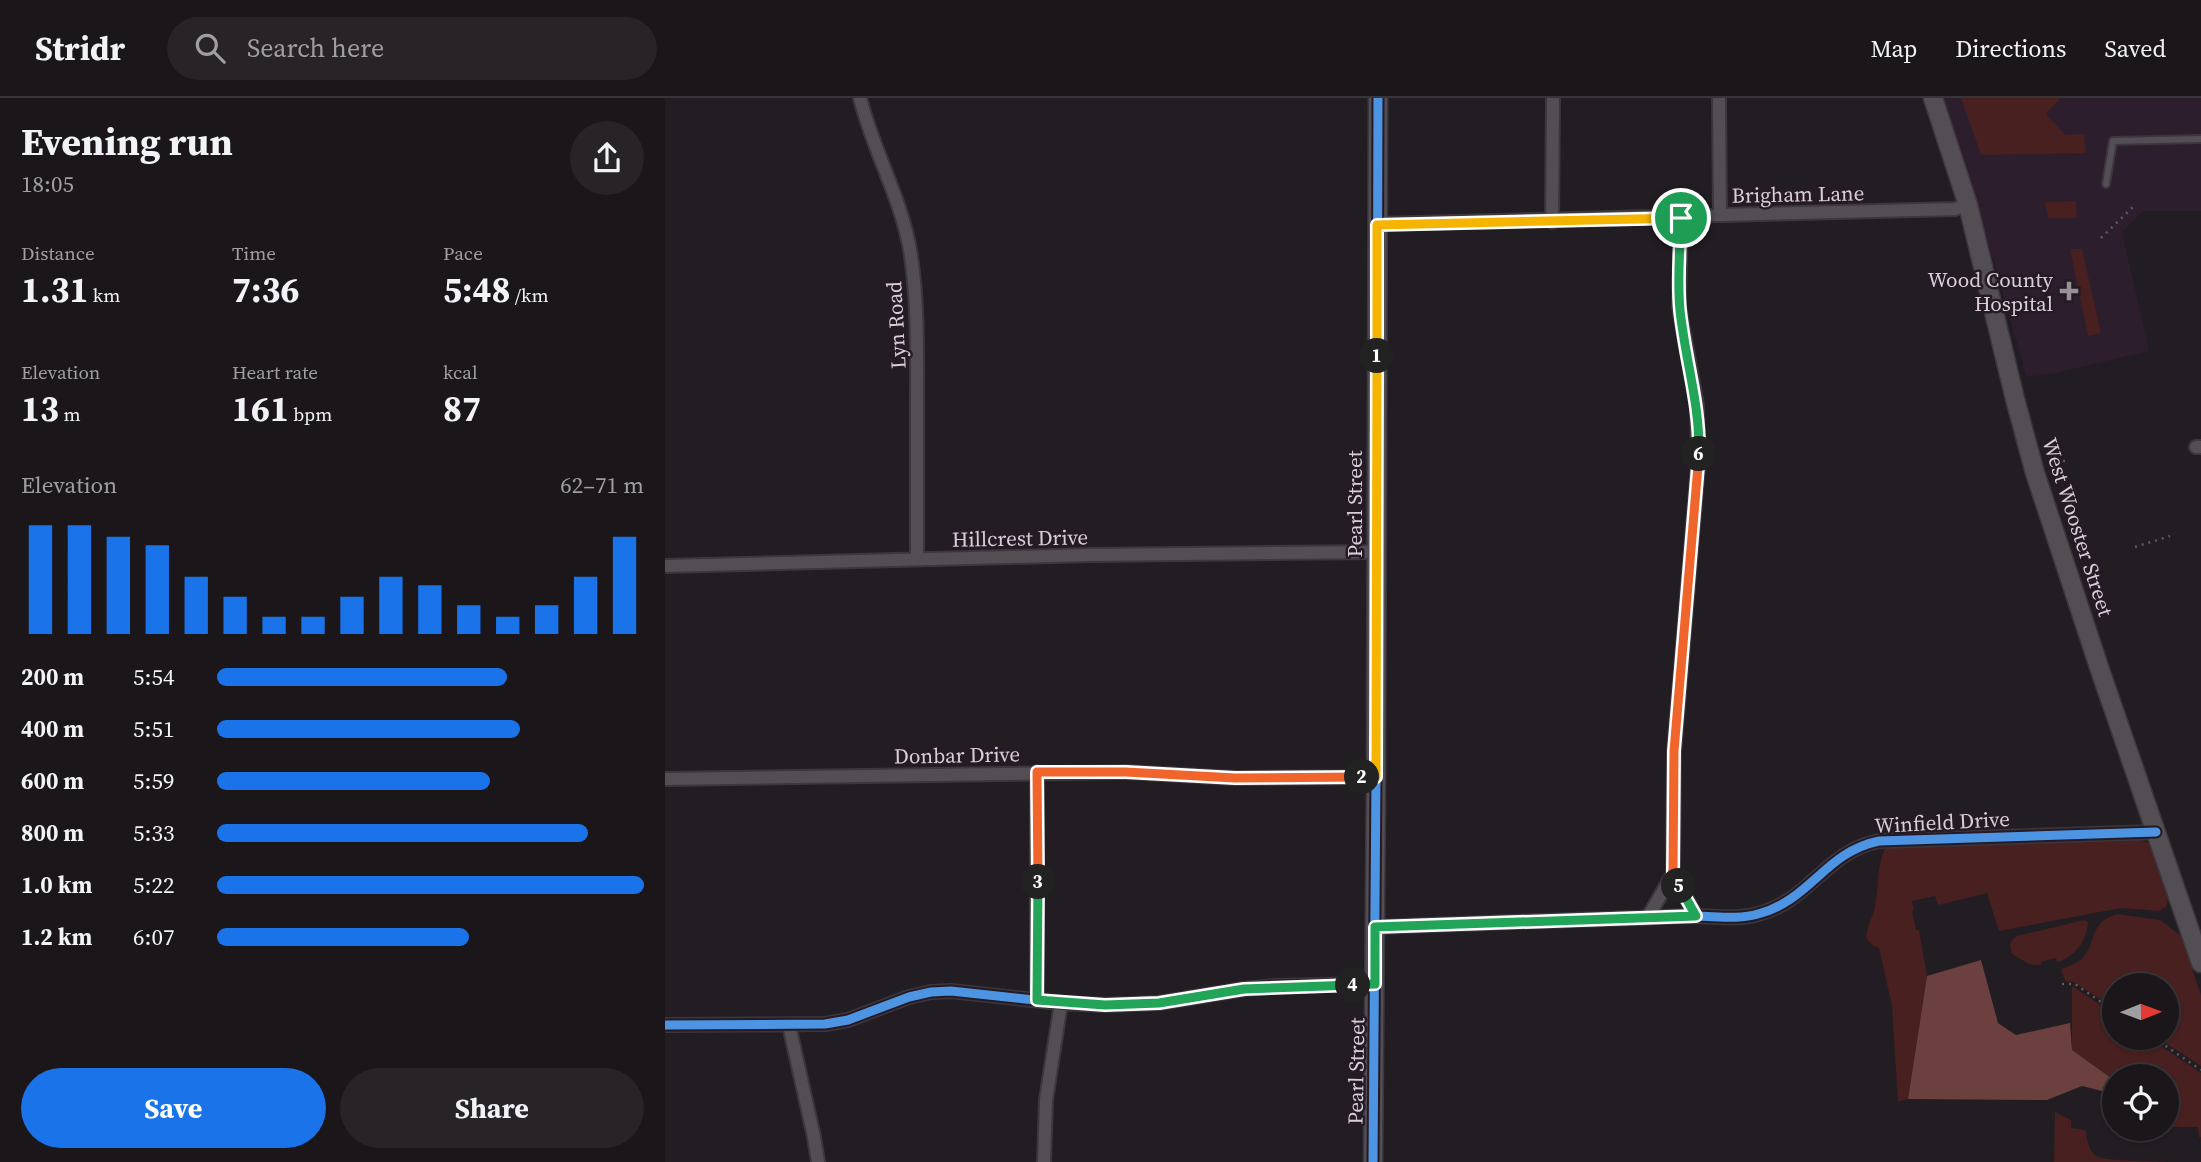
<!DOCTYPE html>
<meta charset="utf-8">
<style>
:root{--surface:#1a161a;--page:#272327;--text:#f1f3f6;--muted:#9f9fa2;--line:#383539;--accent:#1a73e8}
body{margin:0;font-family:"Source Serif 4",serif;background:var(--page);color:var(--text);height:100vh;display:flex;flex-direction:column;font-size:26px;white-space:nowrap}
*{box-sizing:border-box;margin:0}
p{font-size:23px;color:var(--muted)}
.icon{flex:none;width:38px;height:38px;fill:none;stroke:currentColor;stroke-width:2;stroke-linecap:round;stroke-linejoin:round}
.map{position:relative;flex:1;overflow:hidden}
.details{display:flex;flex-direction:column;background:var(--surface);width:665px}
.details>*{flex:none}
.needle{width:46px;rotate:89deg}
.controls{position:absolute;left:1437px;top:875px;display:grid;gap:14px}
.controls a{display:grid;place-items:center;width:77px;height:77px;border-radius:50%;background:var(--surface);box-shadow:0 2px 5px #0004,0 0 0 2px var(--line);font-size:35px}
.pin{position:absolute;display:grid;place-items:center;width:60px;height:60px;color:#fff;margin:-30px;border:4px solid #fff;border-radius:50%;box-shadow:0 2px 7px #0007}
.km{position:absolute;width:35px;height:35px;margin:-18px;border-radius:50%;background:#222;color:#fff;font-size:19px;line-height:35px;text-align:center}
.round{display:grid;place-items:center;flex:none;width:74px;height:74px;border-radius:37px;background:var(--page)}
.headline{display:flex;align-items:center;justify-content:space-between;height:119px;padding:0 21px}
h1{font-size:38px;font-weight:700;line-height:52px}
.metrics{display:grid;grid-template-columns:repeat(3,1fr);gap:10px;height:119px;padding:7px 21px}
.metrics div{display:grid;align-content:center}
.metrics b{font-size:35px;font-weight:700}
.metrics small{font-size:19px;font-weight:400}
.metrics p{font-size:19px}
.chart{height:196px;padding:14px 21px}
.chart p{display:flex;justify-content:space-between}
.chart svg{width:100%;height:126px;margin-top:7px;stroke:var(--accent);stroke-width:6}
.primary-button{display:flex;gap:14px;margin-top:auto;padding:14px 21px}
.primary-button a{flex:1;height:80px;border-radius:42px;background:var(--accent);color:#fff;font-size:28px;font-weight:700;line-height:80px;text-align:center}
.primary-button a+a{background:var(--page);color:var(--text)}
ul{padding:0 21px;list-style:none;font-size:23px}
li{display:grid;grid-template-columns:112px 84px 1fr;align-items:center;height:52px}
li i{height:18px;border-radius:9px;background:var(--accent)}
header{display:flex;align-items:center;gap:42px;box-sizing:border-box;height:98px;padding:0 35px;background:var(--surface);border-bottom:2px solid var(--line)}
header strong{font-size:33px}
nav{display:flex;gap:38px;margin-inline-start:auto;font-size:24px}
.search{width:490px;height:63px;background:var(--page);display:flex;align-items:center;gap:18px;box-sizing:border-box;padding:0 24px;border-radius:38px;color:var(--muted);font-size:26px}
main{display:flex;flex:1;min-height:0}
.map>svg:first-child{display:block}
</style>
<header>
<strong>Stridr</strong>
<div class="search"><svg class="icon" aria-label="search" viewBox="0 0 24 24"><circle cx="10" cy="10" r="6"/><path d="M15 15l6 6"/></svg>Search here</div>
<nav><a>Map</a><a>Directions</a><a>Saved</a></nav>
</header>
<main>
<section class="details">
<div class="headline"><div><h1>Evening run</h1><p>18:05</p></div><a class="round"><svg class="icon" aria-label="share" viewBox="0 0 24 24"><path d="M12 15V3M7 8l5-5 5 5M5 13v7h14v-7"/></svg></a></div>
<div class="metrics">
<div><p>Distance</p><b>1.31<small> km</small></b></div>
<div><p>Time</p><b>7:36</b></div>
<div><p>Pace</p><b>5:48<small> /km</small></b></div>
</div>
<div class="metrics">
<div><p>Elevation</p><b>13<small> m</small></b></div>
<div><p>Heart rate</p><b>161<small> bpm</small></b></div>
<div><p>kcal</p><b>87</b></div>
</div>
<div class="chart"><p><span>Elevation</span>62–71 m</p>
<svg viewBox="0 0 160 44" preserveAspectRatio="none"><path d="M5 44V6M15 44V6M25 44V10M35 44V13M45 44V24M55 44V31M65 44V38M75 44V38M85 44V31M95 44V24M105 44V27M115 44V34M125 44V38M135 44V34M145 44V24M155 44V10"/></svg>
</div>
<ul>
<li><b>200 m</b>5:54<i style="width:68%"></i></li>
<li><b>400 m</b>5:51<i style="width:71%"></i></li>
<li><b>600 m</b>5:59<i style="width:64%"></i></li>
<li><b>800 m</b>5:33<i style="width:87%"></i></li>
<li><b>1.0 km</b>5:22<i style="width:100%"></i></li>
<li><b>1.2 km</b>6:07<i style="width:59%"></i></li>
</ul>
<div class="primary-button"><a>Save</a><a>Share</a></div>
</section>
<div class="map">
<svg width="1536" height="1064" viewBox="0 0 1536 1064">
<rect width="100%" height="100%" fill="#221d22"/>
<!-- built -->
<path fill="#2d1e2d" d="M1278,0h258v113h-58l-21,21 27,119 -94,22 -28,4 -62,-214z"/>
<!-- green -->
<path fill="#47201f" d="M1296,0h100l-15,16 20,21 18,-1 2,19 -105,2z
M1411,103l1,17h-29l-3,-16z
M1405,151h12l19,84 -13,3z
M1472,740l13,6 18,52 -1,10 -8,5 -38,-3 -122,23 -12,-38 -49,12 -3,-9 -23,5 2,9 -2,1 4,19h3l8,46 -19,123 -10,3 -6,-96 -13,-58 -6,-2 -7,-8c1,-12 7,-21 9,-32 5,-23 0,-39 12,-61z
M1452,816l43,6 21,16 20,59v71l-43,-28h9v-53h-53v23l-40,-26 -9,-1 -4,-12c6,-2 12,-4 17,-7 21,-15 7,-38 39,-48z
M1419,822l4,2c-1,19 -13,35 -31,40l-1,-4 -15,4v3l-12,-1 -17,-10c-3,-9 -3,-12 5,-18z
M1407,888l42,28v24h35l52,35v64h-2l-1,-10h-31v-51h-53v4l-42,-30z
M1390,1014l16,8v8l15,2c0,9 3,20 10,26 13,6 56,5 73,6h-115z"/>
<!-- forest -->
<path fill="#6b403e" d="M1316,862l17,63 18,12 54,-12 2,27 42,30v14l-32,-8 -35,14 -139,-1 19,-123z"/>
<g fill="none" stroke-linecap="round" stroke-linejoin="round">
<!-- lane casing -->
<g stroke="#3c373c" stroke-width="10">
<path id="lane" d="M1441,86l7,-43 88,-2"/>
</g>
<!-- street casing -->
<g stroke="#3c373c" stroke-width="16">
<path id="street" d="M195,0c13,52 41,100 50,152 8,49 7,99 7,149 0,53 0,107 0,160
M1054,0l1,117
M887,124l1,-124
M712,126l578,-15 13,-4
M1531,349h5
M0,468l425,-11 287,-3
M372,674v228
M0,681l461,-7 109,6 141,-1
M1008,776l1,-122 24,-286 -1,-61 -18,-98 2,-89
M983,819l25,-43 23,42
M710,829c89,-3 178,-7 267,-9 17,-1 35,-2 53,-2 21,0 43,4 63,-2 53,-14 67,-62 121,-73l277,-9
M0,927l160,-1 23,-4 61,-23 22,-5 20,-1 110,12 44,2 54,-2 85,-14 32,-3 99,-2
M124,927l25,112 4,25
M379,1064l2,-62 15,-97"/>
</g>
<!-- secondary casing -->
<g stroke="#3c373c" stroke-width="21">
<path id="secondary" d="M1268,0l35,107 47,194 20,74 65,197 101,293
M708,1064l3,-385 2,-679"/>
</g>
<!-- path -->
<path stroke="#5e5a5e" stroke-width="2.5" stroke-dasharray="2 5" stroke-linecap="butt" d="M1436,140l33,-32
M1384,364l16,-1
M1470,449l35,-11
M1417,471l18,-6
M1397,886h13l39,27
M1489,940l47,32
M1456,1034h26"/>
<!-- lane -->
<use href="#lane" stroke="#534e53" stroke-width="6"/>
<!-- street -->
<use href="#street" stroke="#534e53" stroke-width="12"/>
<!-- secondary -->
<use href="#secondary" stroke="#534e53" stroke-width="18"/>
<!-- cycleway casing -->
<g stroke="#251a25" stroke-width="13">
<path id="cycleway" d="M710,829c89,-3 178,-7 267,-9 17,-1 35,-2 53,-2 21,0 43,4 63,-2 53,-14 67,-62 121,-73l277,-9
M0,927l160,-1 23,-4 61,-23 22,-5 20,-1 110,12 44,2 54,-2 85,-14 32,-3 99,-2
M708,1064l3,-385 2,-679"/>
</g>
<!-- cycleway -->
<use href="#cycleway" stroke="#4d94e3" stroke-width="9"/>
</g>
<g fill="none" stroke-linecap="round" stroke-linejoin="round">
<!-- split-1 casing -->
<g stroke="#fff" stroke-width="14">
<path id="split-1" d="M712,258v-131l304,-7"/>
</g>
<!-- split-2 casing -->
<g stroke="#fff" stroke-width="14">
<path id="split-2" d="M697,679h14l1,-421"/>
</g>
<!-- split-3 casing -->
<g stroke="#fff" stroke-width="14">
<path id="split-3" d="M373,784l-1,-110h89l109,6 127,-1"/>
</g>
<!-- split-4 casing -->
<g stroke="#fff" stroke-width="14">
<path id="split-4" d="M373,784l-1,118 68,5 54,-2 85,-14 109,-4"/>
</g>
<!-- split-5 casing -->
<g stroke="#fff" stroke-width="14">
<path id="split-5" d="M688,887l22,-1v-57l321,-11 -17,-30"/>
</g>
<!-- split-6 casing -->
<g stroke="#fff" stroke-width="14">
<path id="split-6" d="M1014,788l-6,-13 1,-122 25,-297"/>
</g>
<!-- split-7 casing -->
<g stroke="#fff" stroke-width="14">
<path id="split-7" d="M1016,120c-1,30 -4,62 -1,92 5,49 20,94 19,144"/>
</g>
<!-- split-1 -->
<use href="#split-1" stroke="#f5b400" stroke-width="9"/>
<!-- split-2 -->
<use href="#split-2" stroke="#f5b400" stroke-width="9"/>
<!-- split-3 -->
<use href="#split-3" stroke="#f0652b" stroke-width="9"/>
<!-- split-4 -->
<use href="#split-4" stroke="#22a559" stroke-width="9"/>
<!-- split-5 -->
<use href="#split-5" stroke="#22a559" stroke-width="9"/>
<!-- split-6 -->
<use href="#split-6" stroke="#f0652b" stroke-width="9"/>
<!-- split-7 -->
<use href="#split-7" stroke="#22a559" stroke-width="9"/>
</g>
<!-- markers -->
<path fill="#989198" stroke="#251a25" stroke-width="2.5" d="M1400.5 182.5h7v7h7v7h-7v7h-7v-7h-7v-7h7z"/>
<g text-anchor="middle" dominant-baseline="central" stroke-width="5" stroke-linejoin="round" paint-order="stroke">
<!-- street labels -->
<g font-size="21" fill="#d7cfd7" stroke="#251a25">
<text transform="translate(1133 96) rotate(-1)">Brigham Lane</text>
<text transform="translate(231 227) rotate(-93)">Lyn Road</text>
<text transform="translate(689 406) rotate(-90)">Pearl Street</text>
<text transform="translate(1413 429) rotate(72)">West Wooster Street</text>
<text transform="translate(355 440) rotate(-1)">Hillcrest Drive</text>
<text transform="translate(292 657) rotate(-1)">Donbar Drive</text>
<text transform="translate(1277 724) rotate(-3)">Winfield Drive</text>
<text transform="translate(691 973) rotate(-89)">Pearl Street</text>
</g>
<!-- poi labels -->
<g font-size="21" fill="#d7cfd7" stroke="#251a25" text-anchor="end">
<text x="1388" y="181">Wood County<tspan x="1388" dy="24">Hospital</tspan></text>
</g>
</g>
</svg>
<div class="controls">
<a><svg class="needle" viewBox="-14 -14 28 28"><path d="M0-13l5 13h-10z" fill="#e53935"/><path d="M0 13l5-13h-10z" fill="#9f9fa2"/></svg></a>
<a><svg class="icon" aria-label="locate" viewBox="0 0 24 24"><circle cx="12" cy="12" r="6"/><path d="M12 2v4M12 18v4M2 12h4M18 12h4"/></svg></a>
</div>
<div class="pin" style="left:1016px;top:120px;background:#1e9e55"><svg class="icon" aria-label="arrive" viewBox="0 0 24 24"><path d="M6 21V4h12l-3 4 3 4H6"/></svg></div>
<b class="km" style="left:712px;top:258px">1</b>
<b class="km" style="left:697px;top:679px">2</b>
<b class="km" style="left:373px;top:784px">3</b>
<b class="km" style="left:688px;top:887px">4</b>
<b class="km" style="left:1014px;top:788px">5</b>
<b class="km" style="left:1034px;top:356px">6</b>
</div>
</main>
